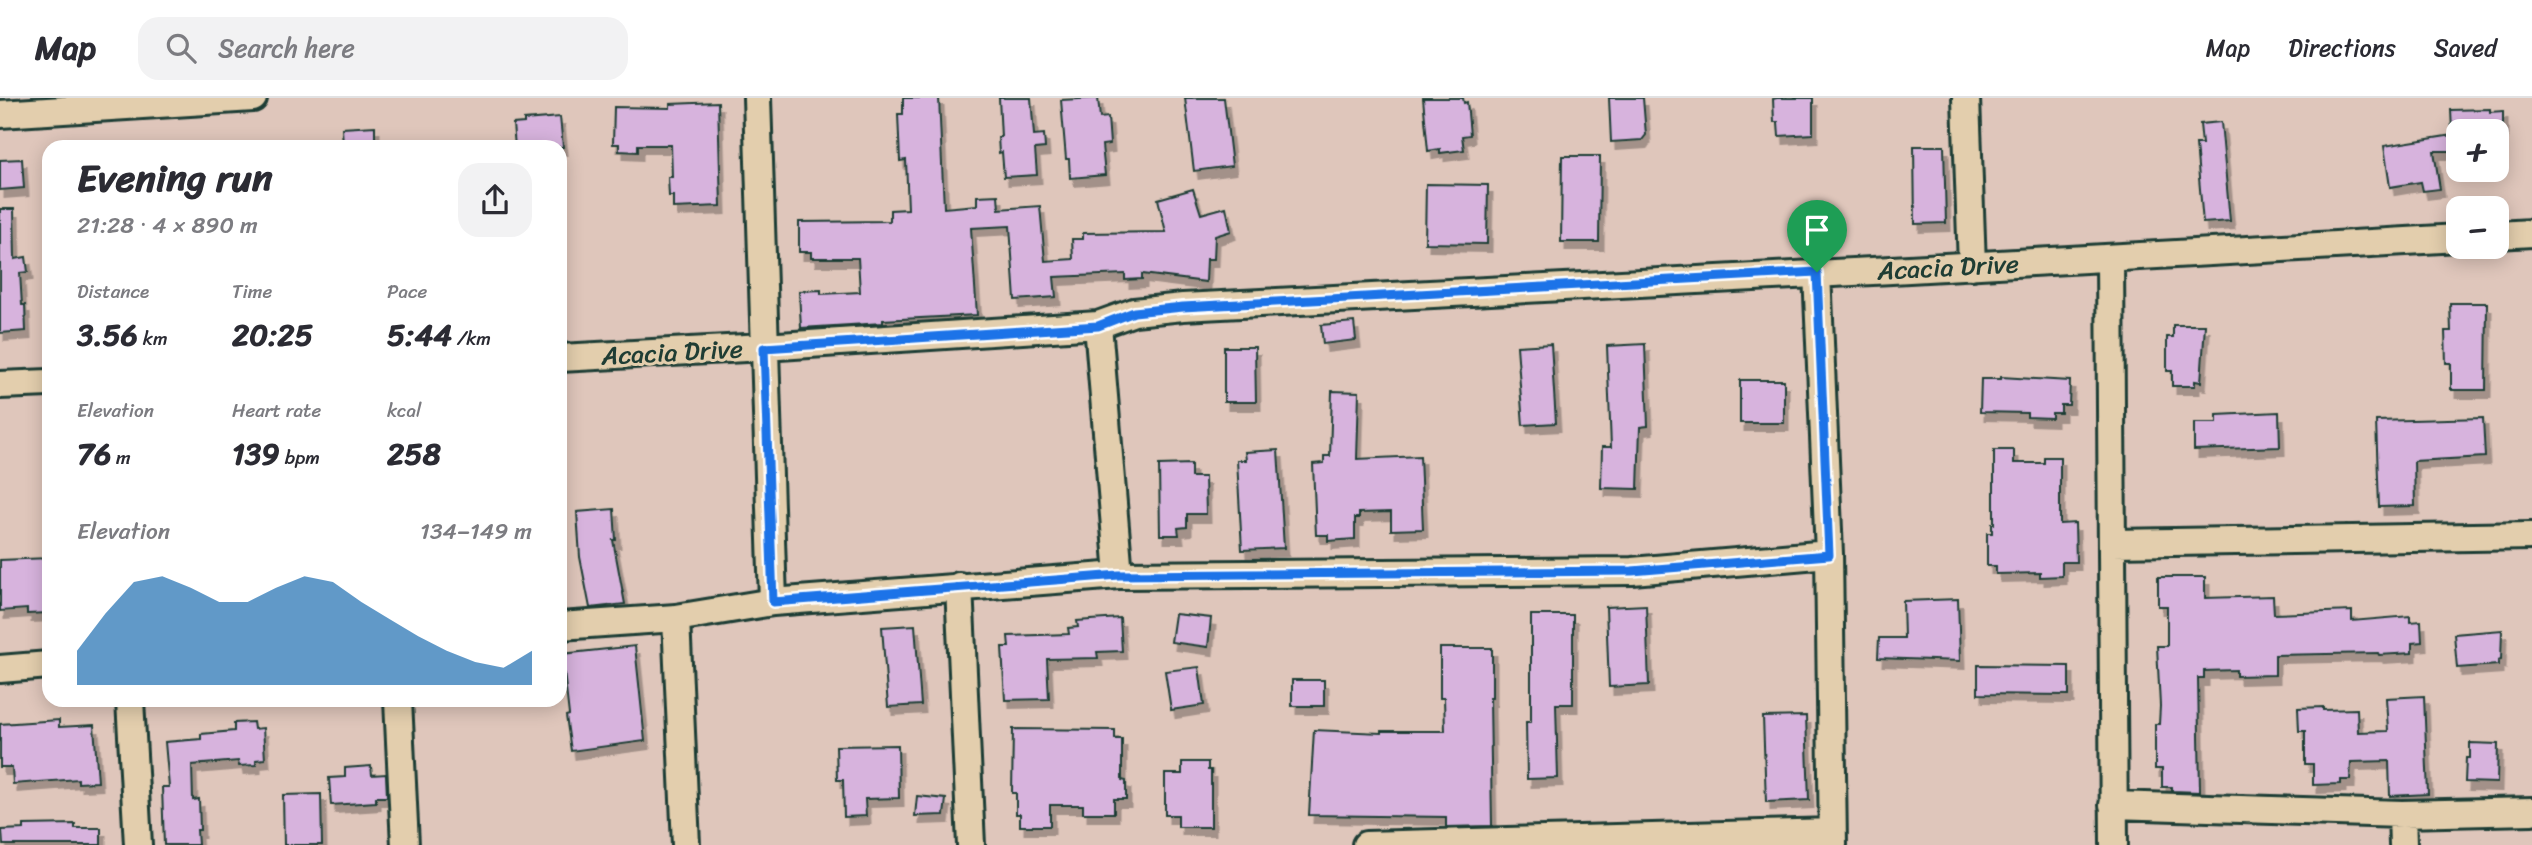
<!DOCTYPE html>
<meta charset="utf-8">
<style>
:root{--surface:#fff;--page:#f2f2f3;--text:#2b2b33;--muted:#7c7c81;--line:#e1e1e2;--accent:#1f6fb2}
body{margin:0;font-family:Sriracha,sans-serif;background:var(--page);color:var(--text);height:100vh;display:flex;flex-direction:column;font-size:26px;white-space:nowrap}
*{box-sizing:border-box;margin:0}
p{font-size:23px;color:var(--muted)}
.icon{flex:none;width:38px;height:38px;fill:none;stroke:currentColor;stroke-width:2;stroke-linecap:round;stroke-linejoin:round}
.map{position:relative;flex:1;overflow:hidden}
.sheet{position:absolute;left:42px;top:42px;width:525px;height:567px;display:flex;flex-direction:column;background:var(--surface);border-radius:21px;box-shadow:0 4px 18px #0003}
.sheet>*{flex:none}
.controls{position:absolute;left:2446px;top:21px;display:grid;gap:14px}
.controls a{display:grid;place-items:center;width:63px;height:63px;border-radius:14px;background:var(--surface);box-shadow:0 4px 18px #0003;font-size:35px}
.pin{position:absolute;display:grid;place-items:center;width:60px;height:60px;color:#fff;margin:-72px -30px;border-radius:50% 50% 50% 0;rotate:-45deg;box-shadow:0 0 7px #0007}
.pin .icon{rotate:45deg}
.round{display:grid;place-items:center;flex:none;width:74px;height:74px;border-radius:21px;background:var(--page)}
.headline{display:flex;align-items:center;justify-content:space-between;height:119px;padding:0 35px}
h1{font-size:38px;font-weight:800;line-height:52px}
.metrics{display:grid;grid-template-columns:repeat(3,1fr);gap:10px;height:119px;padding:7px 35px}
.metrics div{display:grid;align-content:center}
.metrics b{font-size:30px;font-weight:800}
.metrics small{font-size:19px;font-weight:400}
.metrics p{font-size:19px}
.chart{height:196px;padding:14px 35px}
.chart p{display:flex;justify-content:space-between}
.chart svg{width:100%;height:126px;margin-top:7px;fill:var(--accent);opacity:.7}
header{display:flex;align-items:center;gap:42px;box-sizing:border-box;height:98px;padding:0 35px;background:var(--surface);border-bottom:2px solid var(--line)}
header strong{font-size:33px}
nav{display:flex;gap:38px;margin-inline-start:auto;font-size:24px}
.search{width:490px;height:63px;background:var(--page);display:flex;align-items:center;gap:18px;box-sizing:border-box;padding:0 24px;border-radius:21px;color:var(--muted);font-size:26px}
.map>svg:first-child{display:block}
</style>
<header>
<strong>Map</strong>
<div class="search"><svg class="icon" aria-label="search" viewBox="0 0 24 24"><circle cx="10" cy="10" r="6"/><path d="M15 15l6 6"/></svg>Search here</div>
<nav><a>Map</a><a>Directions</a><a>Saved</a></nav>
</header>
<div class="map">
<svg width="2532" height="747" viewBox="0 0 2532 747">
<defs>
<filter id="shadow"><feDropShadow dx="4.5" dy="8" stdDeviation="0" flood-color="#0004"/></filter>
</defs>
<rect width="100%" height="100%" fill="#dfc6bb"/>
<filter id="ink" filterUnits="userSpaceOnUse"><feTurbulence type="fractalNoise" baseFrequency=".0143" numOctaves="2"/><feDisplacementMap in="SourceGraphic" scale="14" xChannelSelector="R" yChannelSelector="G"/><feConvolveMatrix kernelMatrix="1 2 1 2 8 2 1 2 1" color-interpolation-filters="sRGB"/></filter>
<g filter="url(#ink)">
<!-- building -->
<path fill="#d7b3dd" stroke="#1f3d34" stroke-width="2" filter="url(#shadow)" d="M903,0h36l5,110 33,-3v-9l21,-1 1,14 41,-3 5,55 28,-2 -1,-20h11v-6l83,-1 -8,-33 35,-10 8,25 25,-7 5,24 -16,5 -1,23h-7l-1,23 -64,-8v5l-17,1v-6l-71,3 2,20 -41,3 -5,-74 -39,2 6,87 -94,5v3l-82,5 -2,-37 22,-1v4l39,-2 -2,-34h-47v-6h-12v-30l91,-1v-11l18,-1 -2,-49 -6,1 -2,-47h5z
M999,0h32l3,37 10,-1 1,14 -10,1 2,26 -33,2 -2,-25 -3,1 -1,-16h3z
M1098,0l2,20 8,-1 2,27 -8,1 3,30 -35,3 -1,-19h-3l-5,-59z
M1185,0h39l8,68 -38,5z
M1423,0h40l1,5 3,-1 3,33 -8,1 2,14 -24,3v-4l-12,2z
M1609,0h34l3,37 -4,5 -31,2z
M1777,0h36v36l-34,2 -1,-14h-4l-1,-23z
M718,4l3,104 -48,2v-12h-4l-1,-19h4l-1,-32h-33v7l-19,-1v-7h-6l1,-37 56,1v-4z
M2490,11v3l13,-1v20h-51l-1,-21z
M560,19l3,30h-48l-2,-23 11,-1v-3z
M2221,24l9,99 -27,2 -7,-79h6l-2,-20z
M375,28v21h-32l-1,-19z
M2459,36v17h-25l6,38 -17,2 -2,-9 -31,5 -6,-41z
M1914,48h30l2,77 -31,1z
M1562,58h38l-1,86h-38z
M22,61l2,29 -24,2v-30z
M1426,86l62,1 -1,59 -62,-1z
M0,111h14l1,50 11,-2 2,15 -8,1 2,32h3l1,26 -26,2z
M2450,205h37l-1,87h-35v-27h-5l-1,-32h6z
M1354,224l2,18 -33,4 -2,-19z
M2173,227h32l-4,57 -6,-1v5h-23v-15h-5v-34h6z
M1551,246l5,79 -33,2 -6,-79z
M1645,246l3,82 -8,1 -2,62 -37,-1 1,-41h9l-4,-101z
M1224,249h31l1,55h-32z
M2001,279l69,4 -1,24h-8v8h-9v5l-25,-1v-4l-47,-1 1,-33h20z
M1740,282h44v43h-44z
M1332,293l27,1 -2,67 63,-3 3,73 -32,1v-18l-32,1v5h-4v21l-27,2v-6h-12l-3,-71 11,-1v-7h6z
M2279,314l1,35 -86,3v-27h23v-8z
M2483,320l2,39 -71,4 1,45 -36,1 -3,-86z
M1278,352l6,98 -42,2 -5,-90h9l-1,-8z
M1994,352h20v13h30v-6h16v67l15,-1 1,39h-14v14l-22,1v-4l-44,1v-8h-9v-33h5v-9h2z
M1191,366v13h14l1,37h-19v13l-9,1 1,7h-19l-1,-70z
M614,411l2,31h-3l12,64 -35,4 -10,-51 -3,-45z
M49,460v55l-22,1v-5l-27,2v-51z
M2158,479h47v21l68,-2 1,18 78,-3v10l58,-5v6l11,-1 1,21 -10,1v10l-33,2 -1,-2 -103,2v20l-39,1v-6l-32,1v7h-6l2,114 -28,-1v-4h-10v-18h-7v-45h4l1,-18 -3,-60h10v-40h-9z
M1958,501l2,62 -82,-3 1,-20h25l-1,-37z
M1646,507l3,80 -40,2 -3,-80z
M1175,516l36,4 -3,29 -37,-5z
M1531,517h42v89h-17l2,74 -31,1 -1,-57h5z
M1120,520l2,33 -25,1 1,6 -51,1 2,40 -44,1 -3,-53h7l-1,-11 61,-2 -1,-6 10,-1 -1,-6z
M915,527l6,80 -33,2 -6,-80z
M2502,532l-1,30 -3,1v4l-41,3 -3,-34z
M635,548l10,95 -74,10 -5,-35 3,-1 -7,-61z
M1440,550h52v50h-2l2,128 -46,1v-10l-137,-2 5,-85 67,3v-2h64l-1,-33h-4z
M1978,567l91,1v29l-91,-1z
M1199,569l5,38 -33,5 -6,-39z
M1292,582h32v26h-32z
M2424,598l4,98 -38,2 -1,-35 -38,1 -1,18h-9v4l-28,1v-21h-8v-33h-6l-1,-23 25,-1v3l34,-1 1,23 30,-1 -2,-33z
M1806,618l3,84 -43,2 -3,-85z
M59,622v7l35,-2 4,57 -20,1v-4l-65,5 -1,-17h-12v-43z
M253,624l1,7 9,-1 2,31 -9,1v5l-17,1 -1,-5 -46,4 1,35 6,-1 1,31h-3l1,15h-34l-2,-58h7l-4,-45 36,-3v-5l33,-3v-8z
M1013,631l102,1v9h7v41l4,1v18h-12v14h-31v-8h-33v21h-30v-12h-4v-21h-4z
M2470,645l28,1 -1,39 -32,-1 1,-24h4z
M898,647l1,53 -34,1 1,17 -22,1 -1,-37h-6l-1,-34z
M1182,664h26v8h3v57h-33v-12h-13v-41h17z
M371,668l1,9 14,-1 1,23h-11v5l-45,3 -2,-27 16,-1v-9z
M321,696l1,51h-38l-1,-50z
M917,698l29,3 -2,16 -29,1z
M75,726v4h26v17h-98l-1,-15 22,-1v-4z"/>
<g fill="none" stroke-linecap="round" stroke-linejoin="round">
<!-- minor casing -->
<g stroke="#1f3d34" stroke-width="32">
<path id="minor" d="M757,0l16,504
M1966,0l6,168
M0,16l253,-16
M2497,137l35,-2
M2110,162l4,585
M1817,174l12,282 4,291
M1098,227l21,250
M560,260l204,-11 334,-22 36,-13 49,-5c425,-23 851,-43 1276,-69
M0,287l49,-2
M2113,445l419,-7
M959,488l12,259
M676,520l10,227
M560,528l116,-8 97,-16 346,-27 513,-4 197,-17
M0,571l49,-4
M130,602l8,145
M398,602l7,145
M2113,707l289,9 130,-3
M2402,716l1,31
M1366,747l466,-13"/>
</g>
<!-- minor -->
<use href="#minor" stroke="#e3cead" stroke-width="26"/>
</g>
</g>
<g fill="none" stroke-linecap="round" stroke-linejoin="round" filter="url(#ink)">
<!-- route casing -->
<g stroke="#fff" stroke-width="14">
<path id="route" d="M1817,174l12,283 -197,16 -513,4 -346,27 -9,-254 334,-22 36,-14 49,-5z"/>
</g>
<!-- route -->
<use href="#route" stroke="#1a73e8" stroke-width="9"/>
</g>
<g text-anchor="middle" dominant-baseline="central" stroke-width="6" stroke-linejoin="round" paint-order="stroke">
<!-- street labels -->
<g font-size="26" fill="#1f3d34" stroke="#e3cead">
<text transform="translate(1948 169) rotate(-3)">Acacia Drive</text>
<text transform="translate(672 254) rotate(-3)">Acacia Drive</text>
</g>
</g>
</svg>
<div class="controls">
<a>+</a>
<a>−</a>
</div>
<div class="pin" style="left:1817px;top:174px;background:#1e9e55"><svg class="icon" aria-label="arrive" viewBox="0 0 24 24"><path d="M6 21V4h12l-3 4 3 4H6"/></svg></div>
<section class="sheet">
<div class="headline"><div><h1>Evening run</h1><p>21:28 · 4 × 890 m</p></div><a class="round"><svg class="icon" aria-label="share" viewBox="0 0 24 24"><path d="M12 15V3M7 8l5-5 5 5M5 13v7h14v-7"/></svg></a></div>
<div class="metrics">
<div><p>Distance</p><b>3.56<small> km</small></b></div>
<div><p>Time</p><b>20:25</b></div>
<div><p>Pace</p><b>5:44<small> /km</small></b></div>
</div>
<div class="metrics">
<div><p>Elevation</p><b>76<small> m</small></b></div>
<div><p>Heart rate</p><b>139<small> bpm</small></b></div>
<div><p>kcal</p><b>258</b></div>
</div>
<div class="chart"><p><span>Elevation</span>134–149 m</p>
<svg viewBox="0 0 160 44" preserveAspectRatio="none"><path d="M0 44V32L10 19L20 8L30 6L40 10L50 15L60 15L70 10L80 6L90 8L100 15L110 21L120 27L130 32L140 36L150 38L160 32V44z"/></svg>
</div>
</section>
</div>
